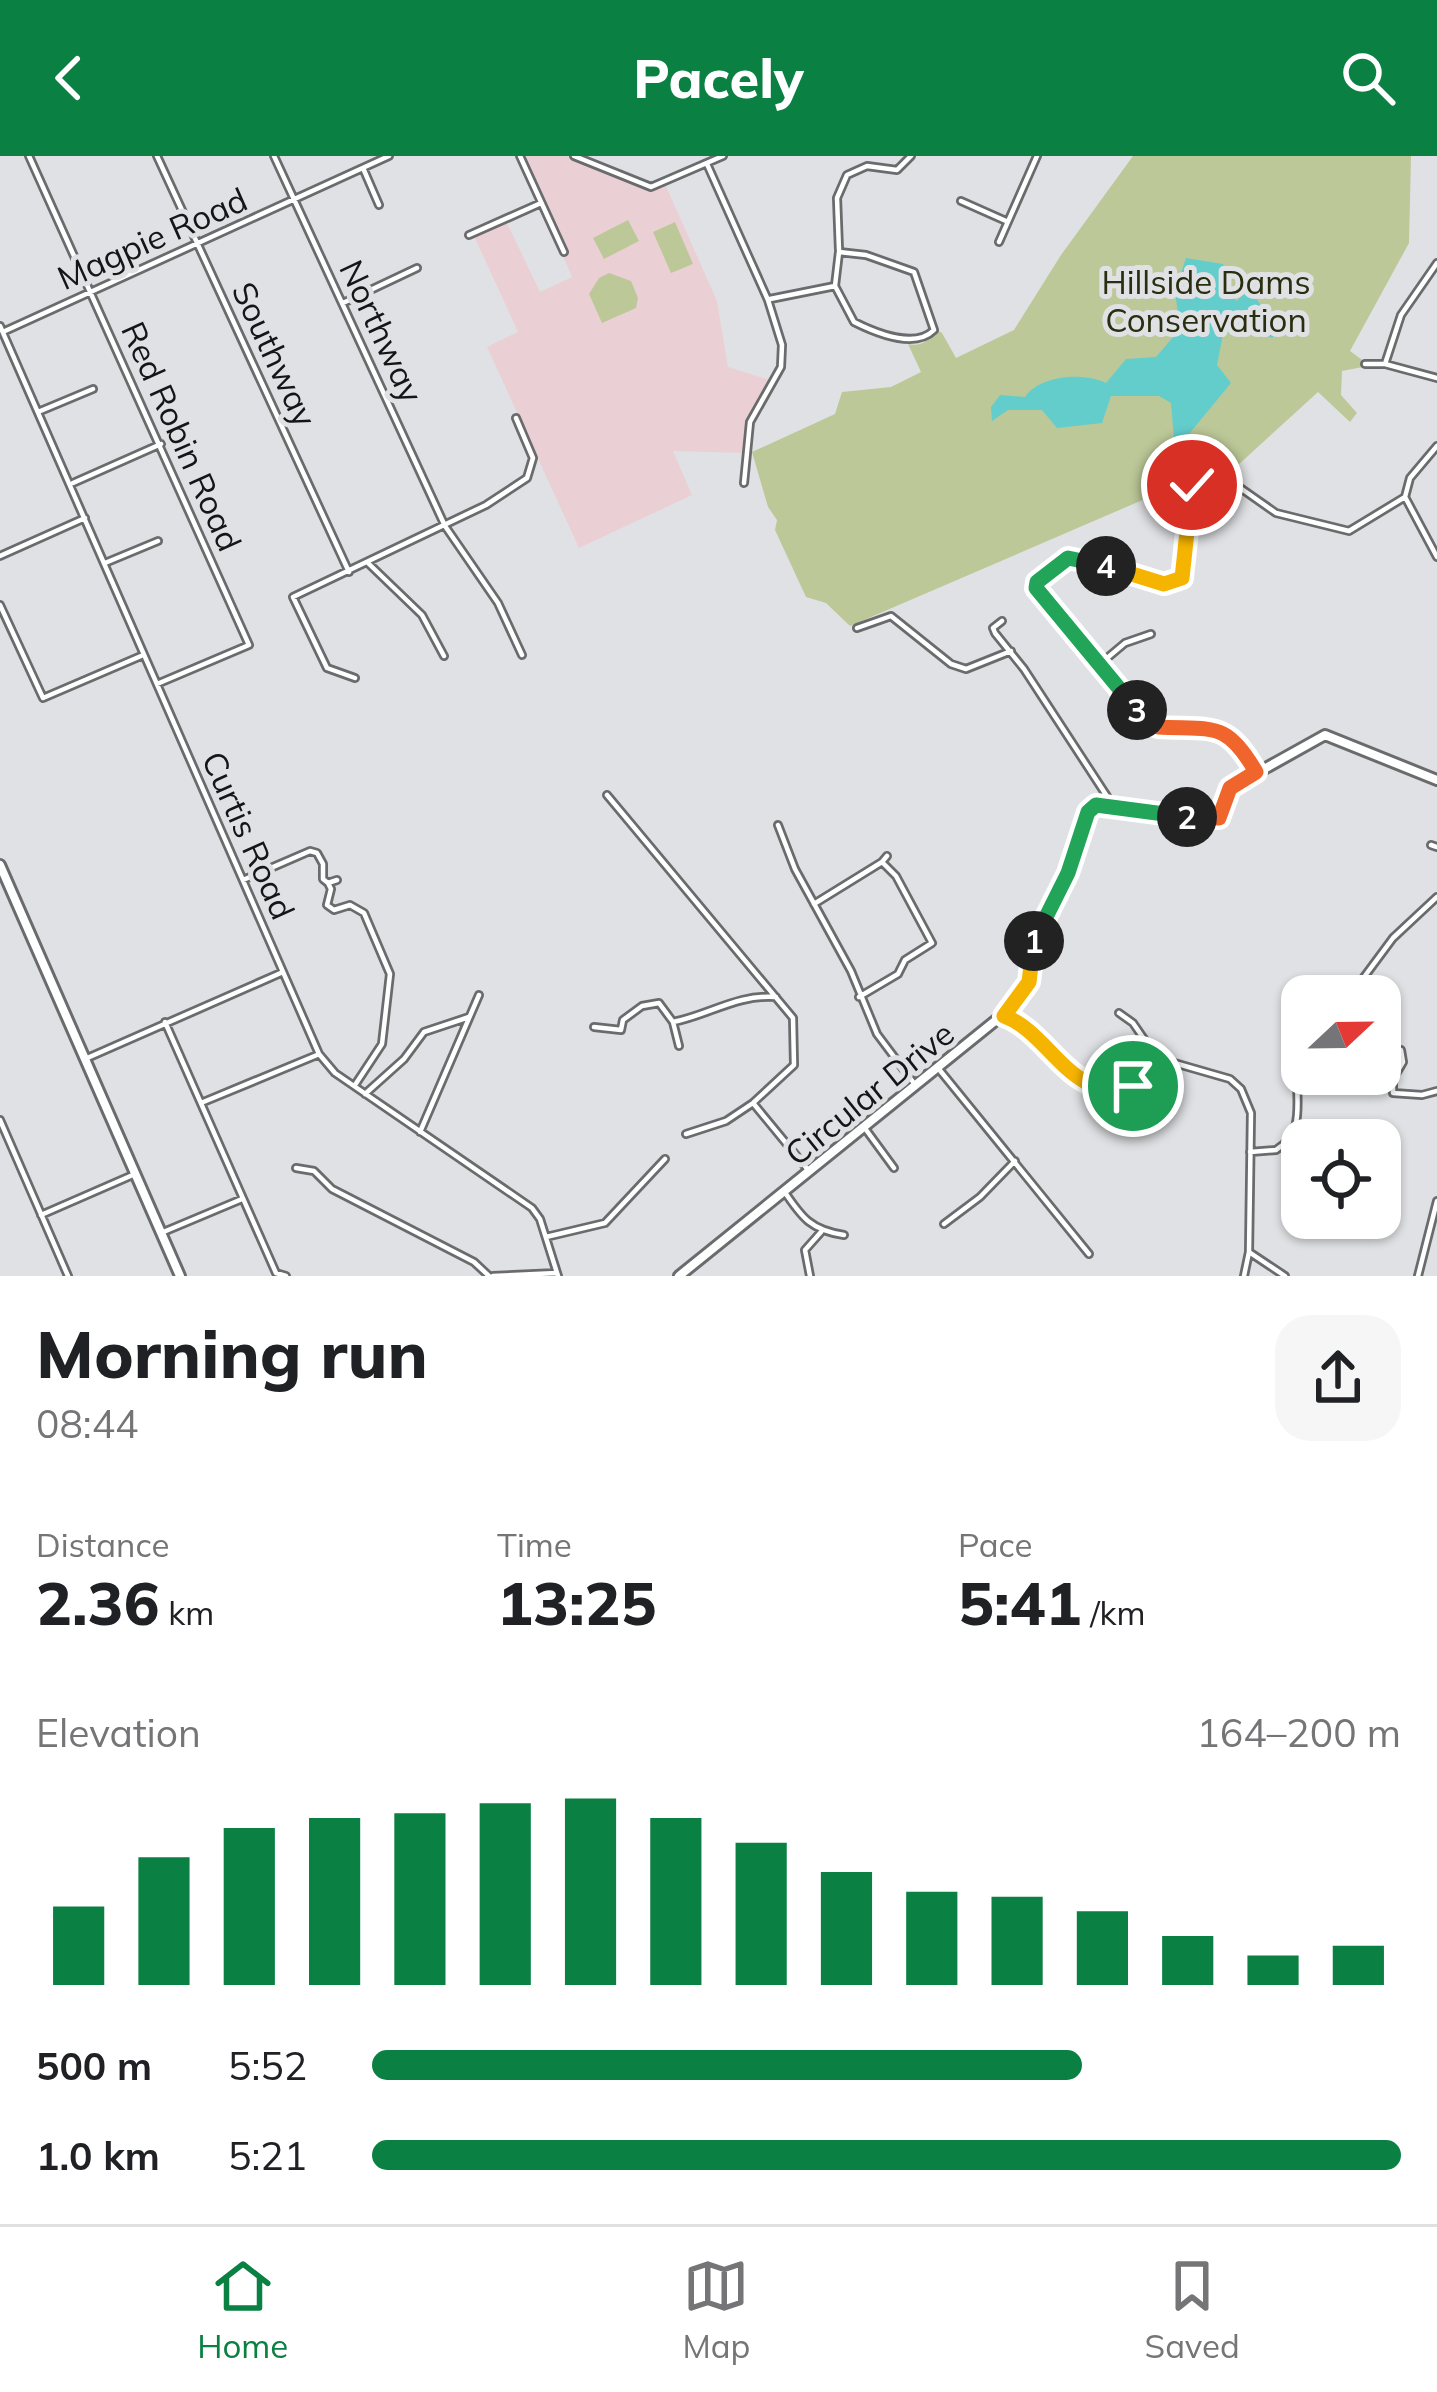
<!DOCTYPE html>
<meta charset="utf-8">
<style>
:root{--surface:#fff;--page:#f6f6f6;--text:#202124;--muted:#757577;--line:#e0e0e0;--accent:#0b8043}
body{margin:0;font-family:Mulish,sans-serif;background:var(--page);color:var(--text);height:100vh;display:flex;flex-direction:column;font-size:45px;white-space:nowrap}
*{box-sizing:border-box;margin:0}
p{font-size:39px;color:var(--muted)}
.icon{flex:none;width:66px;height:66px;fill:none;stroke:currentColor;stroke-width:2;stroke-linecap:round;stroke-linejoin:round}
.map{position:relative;height:1120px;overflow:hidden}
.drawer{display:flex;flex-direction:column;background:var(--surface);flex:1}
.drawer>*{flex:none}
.needle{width:78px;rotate:68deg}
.tools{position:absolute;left:1281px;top:819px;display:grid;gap:24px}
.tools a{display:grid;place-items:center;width:120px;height:120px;border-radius:24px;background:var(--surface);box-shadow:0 3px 9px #0004;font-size:60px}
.pin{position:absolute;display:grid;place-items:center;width:102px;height:102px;color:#fff;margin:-51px;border:6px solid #fff;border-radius:50%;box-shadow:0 3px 12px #0007}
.km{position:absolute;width:60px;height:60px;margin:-30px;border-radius:50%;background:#222;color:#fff;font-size:33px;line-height:60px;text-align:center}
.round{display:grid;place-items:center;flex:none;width:126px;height:126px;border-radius:36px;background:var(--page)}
.headline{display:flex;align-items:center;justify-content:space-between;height:204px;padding:0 36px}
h1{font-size:66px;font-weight:800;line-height:90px}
.figures{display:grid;grid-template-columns:repeat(3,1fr);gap:18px;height:204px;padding:12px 36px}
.figures div{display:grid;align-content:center}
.figures b{font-size:60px;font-weight:800}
.figures small{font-size:33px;font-weight:400}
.figures p{font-size:33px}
.chart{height:336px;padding:24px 36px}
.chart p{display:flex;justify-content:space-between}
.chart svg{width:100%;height:216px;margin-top:12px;stroke:var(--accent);stroke-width:6}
ul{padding:0 36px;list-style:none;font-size:39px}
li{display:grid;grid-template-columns:192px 144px 1fr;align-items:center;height:90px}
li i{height:30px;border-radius:15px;background:var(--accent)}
header{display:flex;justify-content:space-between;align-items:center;height:156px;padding:0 36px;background:var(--accent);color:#fff;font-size:54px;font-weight:800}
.menu{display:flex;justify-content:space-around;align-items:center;height:168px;border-top:3px solid var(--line);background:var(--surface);font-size:33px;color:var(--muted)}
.menu a{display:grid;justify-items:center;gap:6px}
.menu .active{color:var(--accent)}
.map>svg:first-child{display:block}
</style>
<header><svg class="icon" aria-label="back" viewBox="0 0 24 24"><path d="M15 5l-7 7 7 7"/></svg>Pacely<svg class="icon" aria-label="search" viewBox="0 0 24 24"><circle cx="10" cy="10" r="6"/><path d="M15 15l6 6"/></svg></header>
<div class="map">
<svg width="1437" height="1120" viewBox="0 0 1437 1120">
<rect width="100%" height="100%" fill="#e0e1e4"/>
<!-- education -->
<path fill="#ead0d5" d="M524,0h43l77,32 21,-4 52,117 11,66 45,14 -21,33 -7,39 -72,-2 19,44 -113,53 -92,-201 31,-15 -44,-96 32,-15 34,71 32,-15 -10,-23 5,-3z"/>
<!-- green -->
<path fill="#bcc898" d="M1133,0h278l-2,87 -59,108 15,11 -2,5 -21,4 -1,24 16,18 -7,9 -32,-30 -80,73 -49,15 -339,146 -24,-23 -20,-6 -31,-67 2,-10 -9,-13 -16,-55 83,-38 7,-22 49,-5 30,-15 -13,-28c12,3 23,-3 27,-15l7,4 14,25 58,-28 47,-75z
M628,64l11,21 -35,18 -11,-21z
M675,66l18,42 -22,9 -18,-41z
M609,117l22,8 7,17 -2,10 -34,15 -13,-29 10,-16z"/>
<!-- water -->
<path fill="#63cdcc" d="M1186,102l37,6 13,37 14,-12 28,42 -6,7 -21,-10 -28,6 -6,31 14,18 -56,68 -4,-48 -12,-7h-48l-9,27 -45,5 -15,-18h-34l-16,11 -1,-14 9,-12 25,2c15,-22 58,-25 81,-14l20,-24 30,-2 24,-28 -5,-38z"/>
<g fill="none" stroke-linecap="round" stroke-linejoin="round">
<!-- minor casing -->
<g stroke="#6a6b6d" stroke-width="10">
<path id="minor" d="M29,0l220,489 -92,39
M157,0l192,416
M274,0l171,370 53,77 24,52
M520,0l44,96
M574,0l77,31 72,-31
M707,8l61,136 14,45 -1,22 -31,55 -6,61
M363,12l16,37
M961,45l45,20
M469,79l72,-32
M999,86l38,-86
M839,94l-2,-52 10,-23 20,-9 30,4 14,-14
M839,96l27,3 48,17 20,58c-19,19 -58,3 -80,-8l-19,-36z
M770,143l65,-13
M343,147l74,-35
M0,170l319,728 16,19 197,135 8,11 18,57
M5,175l384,-175
M1365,208h20l52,14
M1385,208l16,-49 36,-52
M38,256l55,-23
M1437,290l-27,32 -5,19 32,60
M73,327l88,-39
M1211,366l5,-36
M0,400l85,-38
M105,407l53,-22
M368,407l54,52 22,41
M0,449l43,93 98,-42
M1002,465l-9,7 2,5 29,36 90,138
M857,472l34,-12 60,48 15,5 45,-18
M1100,508l25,-21 26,-9
M355,522l-28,-10 -34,-71 193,-92 41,-27 6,-20 -17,-40
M1256,616c-42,-72 -54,-25 -109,-49l-108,-132 -2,-9 36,-25 91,27 18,-6 10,-93 47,2 37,26 73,18 56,-34
M607,639l186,223 1,47 -41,38 -27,18 -40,13
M778,669l17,44 56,102 26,63 39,52
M1431,689l6,2
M243,724l67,-29 7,2 6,11v15l5,4 9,-3
M328,727l3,6 -4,16 7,5 16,-5 14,8 26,61 -8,70 -27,41
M814,748l68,-42 5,-6
M1350,840l43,-58 44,-41
M859,841l39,-23 7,-14 27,-17 -36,-67 -14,-14
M1119,857l14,10 24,35 73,21 11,10 10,24 -2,139 -5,24
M1004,860c23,8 27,21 43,37 26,26 44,34 79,36l31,-31
M165,866l111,251 10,3
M673,866l6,24
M594,871l27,3 2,-10 19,-14 17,-3 14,19c36,-7 64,-28 103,-25
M1401,894l2,12 -10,17v14l29,2 15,-4
M85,903l198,-87
M938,912l151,186
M365,938l39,-35 20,-27 45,-15
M201,947l116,-48
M753,947l56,68
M0,964l68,156
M864,971l30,41
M420,976l59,-137
M1250,996l26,-2c37,-23 12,-62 26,-95
M296,1012l18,3 18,18 142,73 15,14
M784,1035c18,27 27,39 60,44
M41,1059l94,-41
M944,1068l36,-27 35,-36
M161,1077l81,-34
M546,1081l59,-14 60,-64
M1249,1096l36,24
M493,1120l64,-3
M810,1120l-5,-26 16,-18
M1418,1120l19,-75"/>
</g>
<!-- tertiary casing -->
<g stroke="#6a6b6d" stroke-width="14">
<path id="tertiary" d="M0,709l180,411
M679,1120l337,-272 13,-22 6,-50 33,-59 20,-61 8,-7 123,13 11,-30 95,-53 112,45"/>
</g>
<!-- minor -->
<use href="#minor" stroke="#fff" stroke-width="4.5"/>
<!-- tertiary -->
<use href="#tertiary" stroke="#fff" stroke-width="8"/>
</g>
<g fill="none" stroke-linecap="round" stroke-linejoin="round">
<!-- split-1 casing -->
<g stroke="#fff" stroke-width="24">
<path id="split-1" d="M1034,785l-5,41 -25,34c47,17 67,89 129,70"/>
</g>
<!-- split-2 casing -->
<g stroke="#fff" stroke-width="24">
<path id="split-2" d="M1034,785l34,-68 20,-61 8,-7 91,12"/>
</g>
<!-- split-3 casing -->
<g stroke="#fff" stroke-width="24">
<path id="split-3" d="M1137,554l13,14 8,3c55,3 68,-7 98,45l-26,16 -11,30 -32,-1"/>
</g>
<!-- split-4 casing -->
<g stroke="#fff" stroke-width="24">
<path id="split-4" d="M1106,410l-38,-8 -31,24 -1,6 101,122"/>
</g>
<!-- split-5 casing -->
<g stroke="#fff" stroke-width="24">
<path id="split-5" d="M1106,410l58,18 18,-6 10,-93"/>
</g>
<!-- split-1 -->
<use href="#split-1" stroke="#f5b400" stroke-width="15"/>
<!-- split-2 -->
<use href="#split-2" stroke="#22a559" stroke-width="15"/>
<!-- split-3 -->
<use href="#split-3" stroke="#f0652b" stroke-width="15"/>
<!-- split-4 -->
<use href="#split-4" stroke="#22a559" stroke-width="15"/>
<!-- split-5 -->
<use href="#split-5" stroke="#f5b400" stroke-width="15"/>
</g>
<g text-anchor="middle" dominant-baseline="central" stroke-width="10" stroke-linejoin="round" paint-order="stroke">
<!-- street labels -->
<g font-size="33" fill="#141516" stroke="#e0e1e4">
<text transform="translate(152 82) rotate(-24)">Magpie Road</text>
<text transform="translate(382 175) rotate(65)">Northway</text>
<text transform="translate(275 198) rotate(65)">Southway</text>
<text transform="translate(182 280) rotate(66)">Red Robin Road</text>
<text transform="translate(249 679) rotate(66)">Curtis Road</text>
<text transform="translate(869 937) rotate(-39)">Circular Drive</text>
</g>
<!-- park labels -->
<g font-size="33" fill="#282e0f" stroke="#e0e1e4">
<text x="1206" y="125">Hillside Dams<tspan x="1206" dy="38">Conservation</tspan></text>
</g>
</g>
</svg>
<div class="tools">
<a><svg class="needle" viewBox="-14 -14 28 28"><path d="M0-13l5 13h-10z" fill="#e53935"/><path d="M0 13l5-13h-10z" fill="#757577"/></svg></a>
<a><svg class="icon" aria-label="locate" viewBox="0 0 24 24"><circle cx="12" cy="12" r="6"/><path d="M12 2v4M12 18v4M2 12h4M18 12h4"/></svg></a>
</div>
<div class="pin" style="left:1133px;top:930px;background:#1e9e55"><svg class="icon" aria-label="arrive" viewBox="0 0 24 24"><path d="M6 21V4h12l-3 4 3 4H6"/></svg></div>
<div class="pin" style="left:1192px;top:329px;background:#d93025"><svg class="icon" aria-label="check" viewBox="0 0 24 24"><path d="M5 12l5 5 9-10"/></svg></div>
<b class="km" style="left:1034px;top:785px">1</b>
<b class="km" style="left:1187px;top:661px">2</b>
<b class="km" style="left:1137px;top:554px">3</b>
<b class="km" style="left:1106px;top:410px">4</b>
</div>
<section class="drawer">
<div class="headline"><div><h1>Morning run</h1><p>08:44</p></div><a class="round"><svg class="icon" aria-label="share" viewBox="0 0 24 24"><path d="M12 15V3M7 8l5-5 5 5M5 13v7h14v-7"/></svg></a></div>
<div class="figures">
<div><p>Distance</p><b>2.36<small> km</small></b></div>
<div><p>Time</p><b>13:25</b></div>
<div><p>Pace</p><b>5:41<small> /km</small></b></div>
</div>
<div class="chart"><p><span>Elevation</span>164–200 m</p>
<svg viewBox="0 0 160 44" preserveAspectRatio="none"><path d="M5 44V28M15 44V18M25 44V12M35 44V10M45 44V9M55 44V7M65 44V6M75 44V10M85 44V15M95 44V21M105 44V25M115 44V26M125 44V29M135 44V34M145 44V38M155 44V36"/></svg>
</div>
<ul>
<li><b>500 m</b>5:52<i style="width:69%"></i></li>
<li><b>1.0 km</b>5:21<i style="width:100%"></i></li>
</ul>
</section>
<nav class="menu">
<a class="active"><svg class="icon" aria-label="home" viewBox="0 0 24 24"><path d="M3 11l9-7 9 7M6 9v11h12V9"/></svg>Home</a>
<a><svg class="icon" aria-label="map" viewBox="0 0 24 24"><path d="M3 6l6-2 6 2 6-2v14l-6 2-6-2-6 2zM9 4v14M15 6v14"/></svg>Map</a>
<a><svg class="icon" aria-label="saved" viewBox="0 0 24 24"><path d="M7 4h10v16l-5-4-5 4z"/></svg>Saved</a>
</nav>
